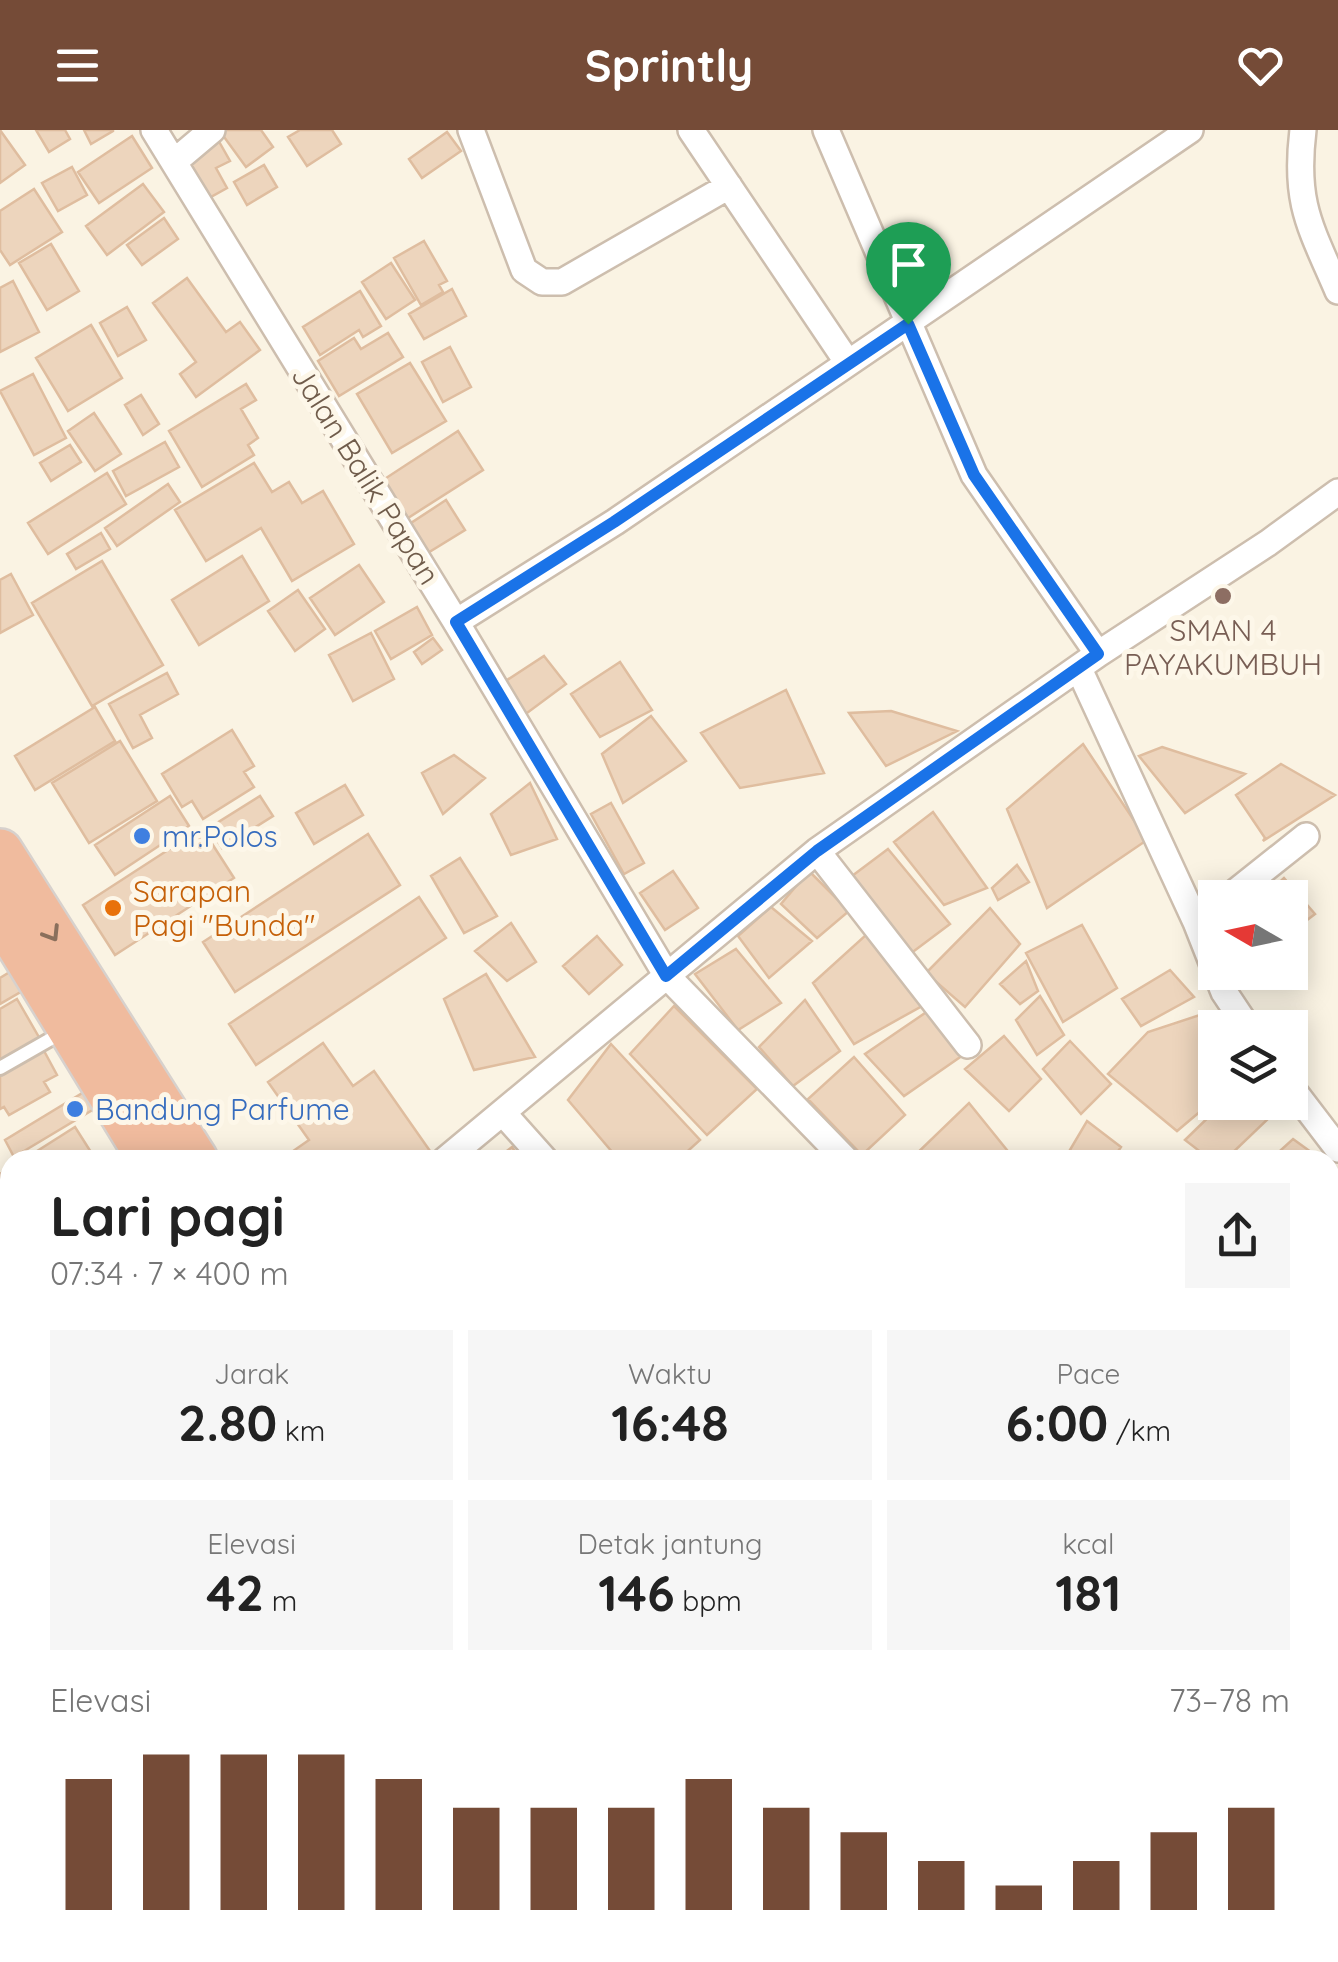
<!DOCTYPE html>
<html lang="id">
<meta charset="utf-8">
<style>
:root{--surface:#fff;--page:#f6f6f6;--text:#222;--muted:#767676;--accent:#754b37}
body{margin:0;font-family:Quicksand,sans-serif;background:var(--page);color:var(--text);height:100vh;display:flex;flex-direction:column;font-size:38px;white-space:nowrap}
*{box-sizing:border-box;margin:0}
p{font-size:32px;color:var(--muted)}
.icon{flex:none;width:55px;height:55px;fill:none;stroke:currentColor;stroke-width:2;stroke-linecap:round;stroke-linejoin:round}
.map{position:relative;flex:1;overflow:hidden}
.sheet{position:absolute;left:0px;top:1020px;width:1340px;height:812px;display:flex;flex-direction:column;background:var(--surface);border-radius:30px 30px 0 0;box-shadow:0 5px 25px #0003}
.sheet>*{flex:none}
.needle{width:65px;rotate:279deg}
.controls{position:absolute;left:1198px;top:750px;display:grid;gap:20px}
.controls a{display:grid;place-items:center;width:110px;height:110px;border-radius:0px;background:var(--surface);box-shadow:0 5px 25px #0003;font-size:50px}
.pin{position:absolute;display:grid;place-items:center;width:85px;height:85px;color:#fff;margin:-102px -42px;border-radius:50% 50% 50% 0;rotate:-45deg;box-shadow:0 0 10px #0007}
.pin .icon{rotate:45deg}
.round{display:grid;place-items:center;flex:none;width:105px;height:105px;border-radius:0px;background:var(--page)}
.summary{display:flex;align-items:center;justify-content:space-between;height:170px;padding:0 50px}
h1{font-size:55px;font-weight:800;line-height:75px}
.metrics{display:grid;grid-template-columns:repeat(3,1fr);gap:15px;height:170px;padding:10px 50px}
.metrics div{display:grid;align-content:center;border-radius:0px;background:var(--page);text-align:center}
.metrics b{font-size:50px;font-weight:800}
.metrics small{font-size:28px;font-weight:400}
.metrics p{font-size:28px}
.chart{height:280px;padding:20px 50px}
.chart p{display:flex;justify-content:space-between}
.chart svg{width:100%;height:180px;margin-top:10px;stroke:var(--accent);stroke-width:6}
header{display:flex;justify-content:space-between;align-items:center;height:130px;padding:0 50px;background:var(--accent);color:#fff;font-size:45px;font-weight:800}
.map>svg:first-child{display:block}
</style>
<header><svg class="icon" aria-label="menu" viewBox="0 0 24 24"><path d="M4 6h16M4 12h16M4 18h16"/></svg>Sprintly<svg class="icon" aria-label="heart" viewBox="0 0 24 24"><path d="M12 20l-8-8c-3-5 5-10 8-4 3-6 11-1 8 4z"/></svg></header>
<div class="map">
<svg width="1338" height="1832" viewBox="0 0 1338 1832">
<rect width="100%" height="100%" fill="#faf3e3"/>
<!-- building -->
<path fill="#edd5bd" stroke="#dfbd9f" stroke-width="2.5" d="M0,0l25,35 -25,18z
M36,0h29l5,9 -21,13z
M84,0h29v1l-22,13z
M219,0h42l12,17 -27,20z
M300,0h32l9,14 -34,22 -19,-29z
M447,2l14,19 -39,27 -13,-19z
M132,6l20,32 -53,35 -21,-31z
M217,8l13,23 -14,7 11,20 -18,10 -23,-43z
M264,35l13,22 -30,18 -13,-23z
M72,37l15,28 -29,16 -16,-28z
M143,54l21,28 -57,43 -21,-29z
M34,59l28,43 -52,33 -10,-15v-39z
M164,88l14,21 -36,26 -15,-20z
M424,111l23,40 -8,4 4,7 -22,13 -27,-47z
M51,114l28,47 -32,19 -28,-47z
M391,133l24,37 -29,19 -24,-37z
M187,148l39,54 14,-10 20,28 -64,47 -16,-23 16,-12 -43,-59z
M13,151l26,51 -39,20v-64z
M452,159l14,27 -42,23 -15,-25z
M360,161l21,35 -18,11 -4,-7 -39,25 -17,-28z
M127,177l19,33 -28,16 -18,-33z
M91,195l31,53 -54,33 -32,-53z
M388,203l15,24 -64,39 -21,-35 36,-23 7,11z
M450,217l21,40 -28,15 -21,-40z
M410,233l36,58 -54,32 -35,-59z
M33,244l33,64 -32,17 -34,-64z
M246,254l10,16 -15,9 17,29 -10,7 6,10 -52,32 -33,-56z
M141,265l18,29 -16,11 -18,-30z
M94,283l27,41 -26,17 -27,-40z
M458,301l25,39 -75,48 -25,-38z
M165,312l14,25 -53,29 -13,-25z
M70,315l11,17 -30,19 -11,-18z
M254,333l18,29 17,-10 13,21 21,-12 31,53 -62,37 -31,-53 -55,33 -31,-51z
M107,343l19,31 -78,50 -20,-31z
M168,354l12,18 -63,44 -12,-18z
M446,370l19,30 -39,24 -18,-29z
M101,403l9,16 -34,20 -9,-15z
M242,426l27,45 -70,44 -27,-45z
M102,431l61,104 -71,41 -60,-103z
M359,435l25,37 -49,33 -25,-37z
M11,444l22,41 -33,18v-53z
M298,460l27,39 -30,22 -27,-40z
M417,477l15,28 -41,24 -16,-28z
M371,503l23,46 -41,22 -24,-46z
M433,508l9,12 -20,14 -8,-12z
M544,526l22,28 -43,32 -19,-34z
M620,532l32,48 -52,27 -29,-43z
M167,543l11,21 -38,21 12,23 -19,10 -24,-44z
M786,560l38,83 -84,15 -39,-55z
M95,577l20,34 -80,49 -20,-34z
M891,581l66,20 -71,35 -37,-53z
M651,586l35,45 -63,42 -21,-49z
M232,600l22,36 -10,6 10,15 -51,32 -11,-18 -10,6 -20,-33z
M120,611l37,60 -68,42 -37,-60z
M1083,614l64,96 -100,68 -40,-99z
M1162,617l83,27 -60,39 -46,-57z
M454,625l31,23 -42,36 -21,-41z
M1281,634l54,31 -72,46 2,-3 -29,-43z
M530,653l27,56 -46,16 -20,-41z
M345,655l18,30 -49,29 -18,-31z
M170,666l19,30 -74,49 -20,-30z
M260,666l13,20 -51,32 -13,-20z
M611,673l33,60 -20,11 -33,-60z
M933,682l54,76 -43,17 -50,-63z
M202,698l32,50 -119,77 -32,-50z
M368,704l32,51 -165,107 -32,-50z
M888,719l62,75 -44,33 -58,-78z
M460,728l37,58 -33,17 -33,-57z
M1017,735l12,17 -31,18 -6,-12z
M673,741l25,37 -33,22 -25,-37z
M809,741l40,40 -32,27 -36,-34z
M1284,748l31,36 -25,19v-35h-28z
M419,767l27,41 -190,127 -27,-41z
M771,777l41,34 -43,37 -31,-42z
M990,778l30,36 -55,63 -39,-34z
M511,793l25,39 -29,19 -32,-30z
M1082,795l35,63 -54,34 -37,-69z
M867,804l55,72 -68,38 -41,-61z
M597,806l25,29 -33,29 -26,-28z
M736,819l45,54 -43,27 -43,-56z
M1026,831l12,30 -18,13 -20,-20z
M13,840l11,20 -24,14v-26z
M1170,840l24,27 -53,29 -19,-27z
M486,844l49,83 -61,13 -30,-71z
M1040,866l24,39 -27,20 -21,-35z
M17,869l23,40 -40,24v-54z
M805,870l35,51 -47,35 -34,-39z
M674,876l83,83 -50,46 -77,-81z
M928,881l38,42 -62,43 -39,-42z
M1209,882l9,16h-3v71l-38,32 -69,-57 40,-42z
M1004,906l37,43 -32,32 -44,-42z
M1070,911l41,43 -30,30 -38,-45z
M323,913l30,43 21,-15 56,80 -13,9h-75l-3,-5 -8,5h-42l-3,-4 23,-16 -41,-58z
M611,914l89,96 -22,20h-59l-51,-60z
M43,919l14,26 -13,7 6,10 -41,23 -5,-8 -4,2v-36z
M854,927l51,58 -43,40 -54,-56z
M84,962l10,17 -80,48 -9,-17z
M1224,972h39l10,12 -48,46h-14l-26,-20z
M969,973l46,57h-105z
M1087,991l34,26 -9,13h-48z
M75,997l21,33h-73z
M1293,1009l29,21h-52z
M512,1017l9,13h-26z
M10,1038v65l-10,-16v-43z
M1334,1071l4,5v44l-6,5 -2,-49z
M0,1146l10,16v66l-3,2 -7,-12z
M1338,1150v43l-8,7v-43z
M1330,1214l8,8v56l-8,-9z
M10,1244v76h-1l-5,-8 -4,3v-65z
M1330,1275l8,8v44l-8,7z
M0,1433l10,19v40l-10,5z
M1330,1584l8,8v75l-8,7z
M0,1614l10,17v17l-10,6z
M10,1671v53l-10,6v-52z
M1338,1700v62l-8,7v-62z
M1338,1776v49l-8,7h-8l-8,-10h16v-39z
M42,1822h32l1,2 -13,8h-34z
M88,1822h28l6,10h-50z
M306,1822h60l-14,10h-37z
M449,1822h88l6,10h-89z
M746,1822h53l-14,10h-53z
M937,1822h49l8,10h-66z
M1122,1822h47l8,9 -48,1z
M1260,1822h42l7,10h-60z"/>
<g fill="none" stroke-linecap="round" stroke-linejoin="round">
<!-- lane casing -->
<g stroke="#cdbeae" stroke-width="18">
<path id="lane" d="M0,938l63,-36"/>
</g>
<!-- street casing -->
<g stroke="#cdbeae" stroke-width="30">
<path id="street" d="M154,0l302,492 211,354 179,184
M471,0l53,140 18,12h20l167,-96
M691,0l157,233
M826,0l148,345 124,179
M1303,0c-9,73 7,96 35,161
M174,32l38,-32
M456,492l159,-100 575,-392
M1079,539l117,253 19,48
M817,721l151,194
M1228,768l78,-62
M1216,842l8,20 24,36
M1290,956l48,63
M503,983l42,47
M445,1030l372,-309 281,-197 170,-111 70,-51
M1330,1361l8,-8
M0,1382l10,-6
M1330,1466l8,5
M0,1798l10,17
M397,1832h10
M834,1832l10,-10"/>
</g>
<!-- highway casing -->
<g stroke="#d7d1cd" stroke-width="50">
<path id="highway" d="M0,722l195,308
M0,783l151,247
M625,1822l6,10
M681,1822l5,10"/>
</g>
<!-- lane -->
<use href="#lane" stroke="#fff" stroke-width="12"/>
<!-- street -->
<use href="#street" stroke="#fff" stroke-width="25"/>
<!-- highway -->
<use href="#highway" stroke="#f0bb9e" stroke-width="45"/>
</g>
<!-- one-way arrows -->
<defs><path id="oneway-chevron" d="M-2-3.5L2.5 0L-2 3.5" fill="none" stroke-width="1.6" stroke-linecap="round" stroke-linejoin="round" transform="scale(2.5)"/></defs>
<use stroke="#8a6f5c" href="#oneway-chevron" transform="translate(52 804) rotate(58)"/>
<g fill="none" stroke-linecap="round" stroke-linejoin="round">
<!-- route casing -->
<g stroke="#fff" stroke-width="20">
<path id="route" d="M908,194l66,151 124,179 -281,197 -151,125 -210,-354 158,-100z"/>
</g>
<!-- route -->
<use href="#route" stroke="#1a73e8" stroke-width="12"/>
</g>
<!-- markers -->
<circle fill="#8d6e63" stroke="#fdf7e9" stroke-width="4" cx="1223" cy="466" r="10"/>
<g fill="#3f7fe0" stroke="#fdf7e9" stroke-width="4">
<circle cx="142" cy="706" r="10"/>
<circle cx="75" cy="979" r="10"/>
</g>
<circle fill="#e8710a" stroke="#fdf7e9" stroke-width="4" cx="113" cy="778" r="10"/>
<g text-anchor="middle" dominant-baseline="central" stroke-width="10" stroke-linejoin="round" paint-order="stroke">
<!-- street labels -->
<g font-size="30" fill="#705c4b" stroke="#fdf7e9">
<text transform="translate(366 345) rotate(58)">Jalan Balik Papan</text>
</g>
<!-- education labels -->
<g font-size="30" fill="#785e54" stroke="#fdf7e9">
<text x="1223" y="500">SMAN 4<tspan x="1223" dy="34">PAYAKUMBUH</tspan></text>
</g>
<!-- shop labels -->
<g font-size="30" fill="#366cbe" stroke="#fdf7e9" text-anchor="start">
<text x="162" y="706">mr.Polos</text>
<text x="95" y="979">Bandung Parfume</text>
</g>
<!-- food labels -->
<g font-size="30" fill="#c56008" stroke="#fdf7e9" text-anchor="start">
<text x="133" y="761">Sarapan<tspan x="133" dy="34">Pagi "Bunda"</tspan></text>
</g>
</g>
</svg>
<div class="controls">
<a><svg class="needle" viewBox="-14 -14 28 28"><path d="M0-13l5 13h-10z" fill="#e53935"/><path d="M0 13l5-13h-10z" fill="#767676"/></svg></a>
<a><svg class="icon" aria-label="layers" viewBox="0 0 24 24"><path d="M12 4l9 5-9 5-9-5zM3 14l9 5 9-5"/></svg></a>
</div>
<div class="pin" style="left:908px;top:194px;background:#1e9e55"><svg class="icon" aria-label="arrive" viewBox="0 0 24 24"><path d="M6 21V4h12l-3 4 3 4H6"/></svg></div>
<section class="sheet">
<div class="summary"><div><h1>Lari pagi</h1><p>07:34 · 7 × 400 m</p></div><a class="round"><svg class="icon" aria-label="share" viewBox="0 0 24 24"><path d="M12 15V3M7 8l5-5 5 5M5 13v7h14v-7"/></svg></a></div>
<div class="metrics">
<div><p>Jarak</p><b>2.80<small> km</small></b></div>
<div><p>Waktu</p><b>16:48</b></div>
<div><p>Pace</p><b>6:00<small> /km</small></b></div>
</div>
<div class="metrics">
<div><p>Elevasi</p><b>42<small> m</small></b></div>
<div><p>Detak jantung</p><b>146<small> bpm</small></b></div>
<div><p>kcal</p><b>181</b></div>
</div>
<div class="chart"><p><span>Elevasi</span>73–78 m</p>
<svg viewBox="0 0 160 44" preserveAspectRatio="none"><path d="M5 44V12M15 44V6M25 44V6M35 44V6M45 44V12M55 44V19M65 44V19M75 44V19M85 44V12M95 44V19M105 44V25M115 44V32M125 44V38M135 44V32M145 44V25M155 44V19"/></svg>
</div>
</section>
</div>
